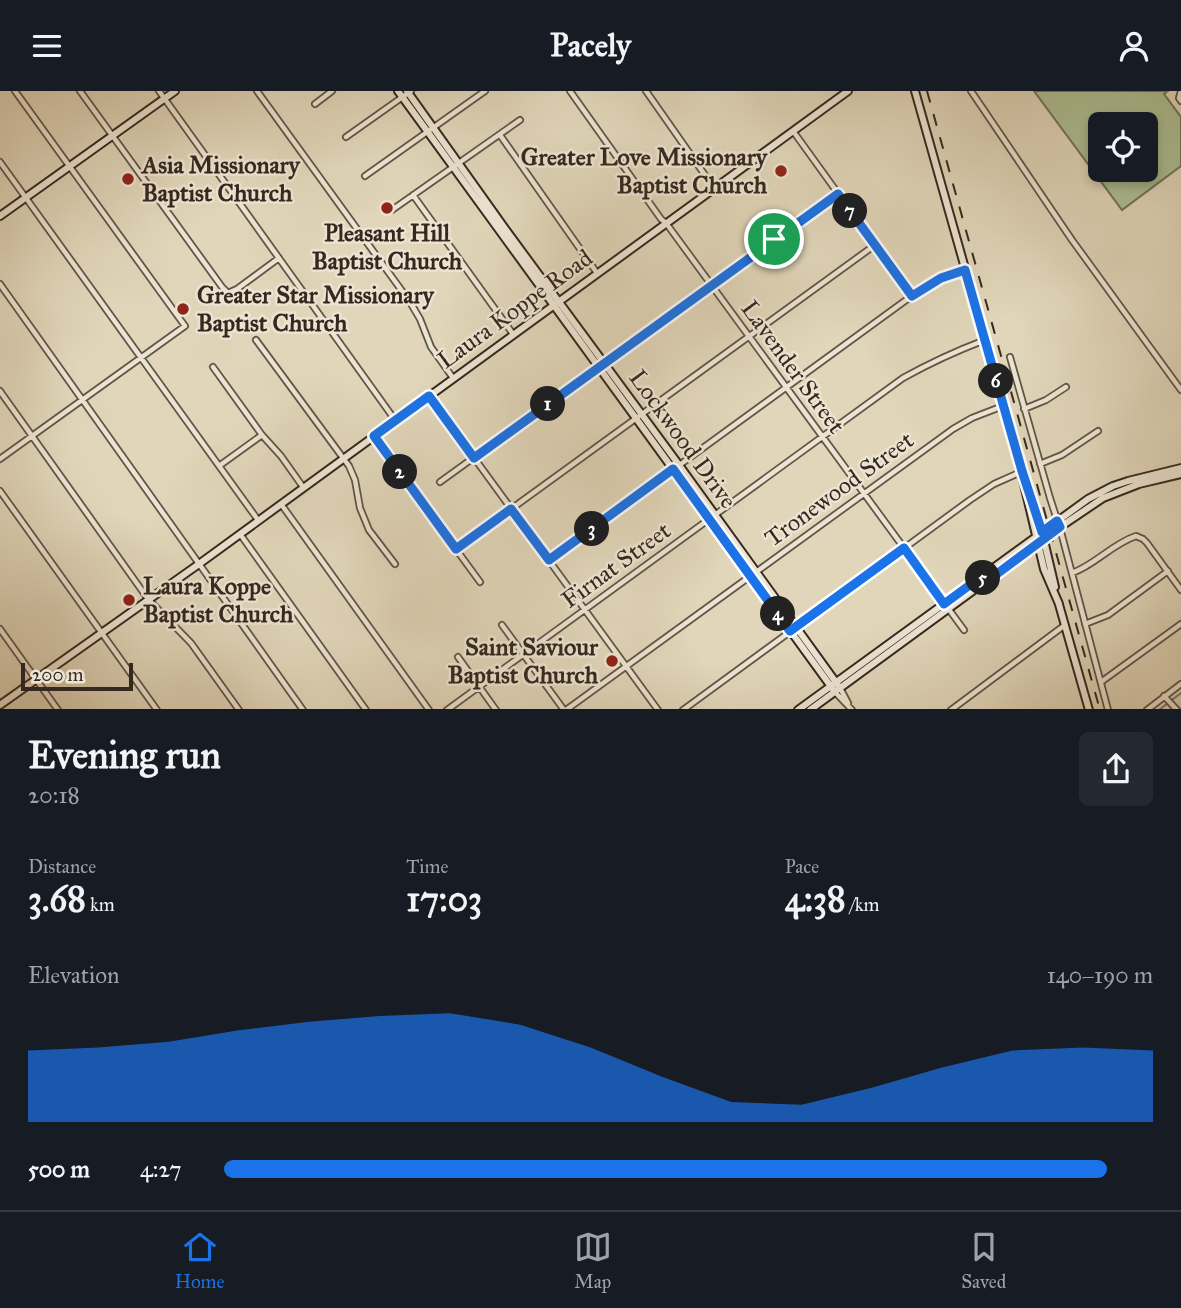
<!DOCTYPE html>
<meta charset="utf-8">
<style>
:root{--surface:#171b24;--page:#242831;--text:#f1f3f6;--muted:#9ea1a6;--line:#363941;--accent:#1a73e8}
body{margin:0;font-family:"IM FELL Great Primer",serif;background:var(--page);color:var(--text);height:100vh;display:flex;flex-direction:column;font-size:26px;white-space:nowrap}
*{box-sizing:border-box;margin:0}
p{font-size:23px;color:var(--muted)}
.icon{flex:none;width:38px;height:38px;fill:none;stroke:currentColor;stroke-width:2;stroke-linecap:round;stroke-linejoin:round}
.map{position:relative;height:618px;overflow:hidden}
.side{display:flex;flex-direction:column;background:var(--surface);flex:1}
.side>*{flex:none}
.controls{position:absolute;left:1088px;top:21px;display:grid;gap:14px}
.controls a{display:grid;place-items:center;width:70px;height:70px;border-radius:10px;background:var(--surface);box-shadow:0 4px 10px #0003;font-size:35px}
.scale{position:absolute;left:21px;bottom:18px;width:112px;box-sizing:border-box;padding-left:7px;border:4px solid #35281f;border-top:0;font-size:19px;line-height:24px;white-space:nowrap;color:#35281f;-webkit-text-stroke:5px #ece4d2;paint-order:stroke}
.pin{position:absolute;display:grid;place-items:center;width:60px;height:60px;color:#fff;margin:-30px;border:4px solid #fff;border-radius:50%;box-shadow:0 2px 7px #0007}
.km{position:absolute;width:35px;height:35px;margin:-18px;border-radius:50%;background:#222;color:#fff;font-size:19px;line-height:35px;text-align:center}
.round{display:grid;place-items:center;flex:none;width:74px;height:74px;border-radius:10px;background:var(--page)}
.overview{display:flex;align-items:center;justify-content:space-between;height:119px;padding:0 28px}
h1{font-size:38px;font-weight:700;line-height:52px}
.figures{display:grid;grid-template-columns:repeat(3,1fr);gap:10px;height:119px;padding:7px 28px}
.figures div{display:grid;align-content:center}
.figures b{font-size:35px;font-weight:700}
.figures small{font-size:19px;font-weight:400}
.figures p{font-size:19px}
.chart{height:196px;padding:14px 28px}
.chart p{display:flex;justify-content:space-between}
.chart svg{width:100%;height:126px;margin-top:7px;fill:var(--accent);opacity:.7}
ul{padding:0 28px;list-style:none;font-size:23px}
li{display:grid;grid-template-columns:112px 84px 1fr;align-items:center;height:52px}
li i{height:18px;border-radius:9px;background:var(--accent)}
header{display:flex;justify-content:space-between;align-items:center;height:91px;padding:0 28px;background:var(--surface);font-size:32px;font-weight:700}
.dock{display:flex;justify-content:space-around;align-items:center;height:98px;border-top:2px solid var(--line);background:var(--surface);font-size:19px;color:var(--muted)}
.dock a{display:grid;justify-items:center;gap:4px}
.dock .active{color:var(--accent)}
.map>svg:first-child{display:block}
</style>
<header><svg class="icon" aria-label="menu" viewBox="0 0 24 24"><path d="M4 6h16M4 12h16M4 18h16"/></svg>Pacely<svg class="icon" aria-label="person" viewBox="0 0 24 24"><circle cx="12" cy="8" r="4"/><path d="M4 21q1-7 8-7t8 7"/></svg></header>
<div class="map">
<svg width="1181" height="619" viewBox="0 0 1181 619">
<rect width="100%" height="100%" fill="#e1d6ba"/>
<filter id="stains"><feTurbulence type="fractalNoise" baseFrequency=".00286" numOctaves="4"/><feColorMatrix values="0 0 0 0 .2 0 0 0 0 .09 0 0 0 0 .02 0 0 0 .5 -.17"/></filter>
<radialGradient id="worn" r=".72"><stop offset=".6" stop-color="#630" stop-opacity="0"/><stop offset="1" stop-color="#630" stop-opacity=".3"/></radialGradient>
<!-- park -->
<path fill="#adbf94" stroke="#71745a" stroke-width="2" fill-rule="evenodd" d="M1034,0h134l-4,3 17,23v49l-59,44zM1146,33v46h-45v-46z"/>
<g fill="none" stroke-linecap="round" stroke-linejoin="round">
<!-- stream -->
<path stroke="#707d7c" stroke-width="2" d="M1159,619l22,-17"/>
<!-- street casing -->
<g stroke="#605446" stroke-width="8">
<path id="street" d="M80,0l142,196 6,6 9,-4 42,-31
M159,0l236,329
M257,0l153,211 10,17 11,28 22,31
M570,0l91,128 5,4 298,407
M646,0l68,97
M971,0l101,149 109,150
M1181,0l-2,7 2,3
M315,13l17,-13
M793,40l119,165
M500,44l97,138
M346,46l65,-46
M0,71l258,358
M365,85l120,-85
M413,104l100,139
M392,119l128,-90
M0,193l303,426
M256,249l93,126 6,14 5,28 9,22 26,34
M1010,266l40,141 11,34 47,178
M213,276l49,68 19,21 22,31
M0,300l148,208 43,44 48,67
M429,305l229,314
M1024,318l22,-9 20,-13
M374,346l106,145
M0,368l185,-133 -170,-235
M1040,373l22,-9 36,-24
M219,375l43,-31
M440,391l398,-288
M0,400l157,219
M281,413l148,206
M240,443l126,176
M456,458l419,-304
M549,469l375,-273 17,-9 24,-8
M1072,482c23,-8 40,-29 64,-37l7,3 4,4 34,47
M1085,533l23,-9 60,-44
M502,534l62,85
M0,538l58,81
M458,566l38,53
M1101,591l80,-58
M840,597l8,15
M835,601l17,18
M1164,605l13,14
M447,619l456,-332c27,-15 53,-27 82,-38
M566,619l387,-281 19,-11 31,-12
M683,619l287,-210 24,-16 27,-12
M951,619l114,-85
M1147,619l34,-26"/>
</g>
<!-- secondary casing -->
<g stroke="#35281f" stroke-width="10">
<path id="secondary" d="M398,0l437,601
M407,0l99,139 173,235 161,223
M915,0l99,351 30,127 15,35
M0,125l175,-125
M1028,399l14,42 13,55
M1058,510l31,109
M0,614l199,-141 649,-473
M798,619l290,-211 25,-13 15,-5 53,-13
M810,619l250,-183 43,-29 36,-14 42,-10"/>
</g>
<!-- street -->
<use href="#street" stroke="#ece4d2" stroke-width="4.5"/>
<!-- secondary -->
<use href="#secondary" stroke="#ece4d2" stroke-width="6"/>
<!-- rail -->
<path stroke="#35281f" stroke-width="2" stroke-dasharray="12 12" stroke-linecap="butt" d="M927,0l173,619"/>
</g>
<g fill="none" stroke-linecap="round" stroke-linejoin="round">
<!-- route casing -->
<g stroke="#fff" stroke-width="14">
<path id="route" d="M838,103l74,102 29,-18 24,-8 57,201 20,61 15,-11 3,6 -74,55 -4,-6 -38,28 -40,-56 -114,83 -117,-162 -124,91 -38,-51 -55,40 -82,-113 55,-40 45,62z"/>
</g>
<!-- route -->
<use href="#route" stroke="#1a73e8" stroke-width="9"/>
</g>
<!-- markers -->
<g fill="#8f2418" stroke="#ece4d2" stroke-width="2.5">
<circle cx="781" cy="80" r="7"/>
<circle cx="128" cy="88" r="7"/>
<circle cx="387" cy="117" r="7"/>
<circle cx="183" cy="218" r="7"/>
<circle cx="129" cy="509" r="7"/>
<circle cx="612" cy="570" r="7"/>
</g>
<g text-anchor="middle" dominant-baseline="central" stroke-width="5" stroke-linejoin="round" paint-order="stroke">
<!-- poi labels -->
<g font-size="24" font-weight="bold" fill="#35281f" stroke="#ece4d2" text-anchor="start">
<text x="767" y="66" text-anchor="end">Greater Love Missionary<tspan x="767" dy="28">Baptist Church</tspan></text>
<text x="142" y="74">Asia Missionary<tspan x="142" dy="28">Baptist Church</tspan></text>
<text x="387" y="142" text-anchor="middle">Pleasant Hill<tspan x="387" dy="28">Baptist Church</tspan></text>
<text x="197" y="204">Greater Star Missionary<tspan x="197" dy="28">Baptist Church</tspan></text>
<text x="143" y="495">Laura Koppe<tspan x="143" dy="28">Baptist Church</tspan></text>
<text x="598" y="556" text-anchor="end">Saint Saviour<tspan x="598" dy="28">Baptist Church</tspan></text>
</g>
<!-- street labels -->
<g font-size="24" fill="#35281f" stroke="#ece4d2">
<text transform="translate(515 218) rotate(-36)">Laura Koppe Road</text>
<text transform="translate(793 276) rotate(54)">Lavender Street</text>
<text transform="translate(683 348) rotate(54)">Lockwood Drive</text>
<text transform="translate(839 398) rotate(-36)">Tronewood Street</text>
<text transform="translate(616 474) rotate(-36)">Firnat Street</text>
</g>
</g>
<rect width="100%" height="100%" filter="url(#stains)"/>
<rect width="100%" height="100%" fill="url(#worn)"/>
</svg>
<div class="controls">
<a><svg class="icon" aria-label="locate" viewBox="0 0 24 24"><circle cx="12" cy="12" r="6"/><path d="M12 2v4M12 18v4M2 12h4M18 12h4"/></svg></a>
</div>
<div class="scale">200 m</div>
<div class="pin" style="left:774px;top:148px;background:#1e9e55"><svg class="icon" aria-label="arrive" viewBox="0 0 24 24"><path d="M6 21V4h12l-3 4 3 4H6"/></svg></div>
<b class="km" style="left:548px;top:313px">1</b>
<b class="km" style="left:400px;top:381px">2</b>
<b class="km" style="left:592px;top:438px">3</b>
<b class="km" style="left:778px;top:523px">4</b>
<b class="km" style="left:983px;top:487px">5</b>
<b class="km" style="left:996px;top:290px">6</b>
<b class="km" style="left:850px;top:120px">7</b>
</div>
<section class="side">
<div class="overview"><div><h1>Evening run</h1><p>20:18</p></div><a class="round"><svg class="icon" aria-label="share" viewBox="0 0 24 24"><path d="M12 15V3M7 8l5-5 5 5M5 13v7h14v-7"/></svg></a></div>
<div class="figures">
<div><p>Distance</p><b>3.68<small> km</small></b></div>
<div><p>Time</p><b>17:03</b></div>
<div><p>Pace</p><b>4:38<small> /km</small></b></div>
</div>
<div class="chart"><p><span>Elevation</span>140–190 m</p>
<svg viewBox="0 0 160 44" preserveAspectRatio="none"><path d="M0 44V19L10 18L20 16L30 12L40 9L50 7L60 6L70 10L80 18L90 28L100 37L110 38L120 32L130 25L140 19L150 18L160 19V44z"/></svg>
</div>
<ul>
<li><b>500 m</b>4:27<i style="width:95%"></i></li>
</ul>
</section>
<nav class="dock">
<a class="active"><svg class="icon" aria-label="home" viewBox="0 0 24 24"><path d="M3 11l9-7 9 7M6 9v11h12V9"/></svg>Home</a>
<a><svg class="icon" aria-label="map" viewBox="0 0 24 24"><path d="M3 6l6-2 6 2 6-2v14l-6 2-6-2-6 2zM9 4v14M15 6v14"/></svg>Map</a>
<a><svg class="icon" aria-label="saved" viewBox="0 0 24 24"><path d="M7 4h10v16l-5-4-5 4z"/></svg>Saved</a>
</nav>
